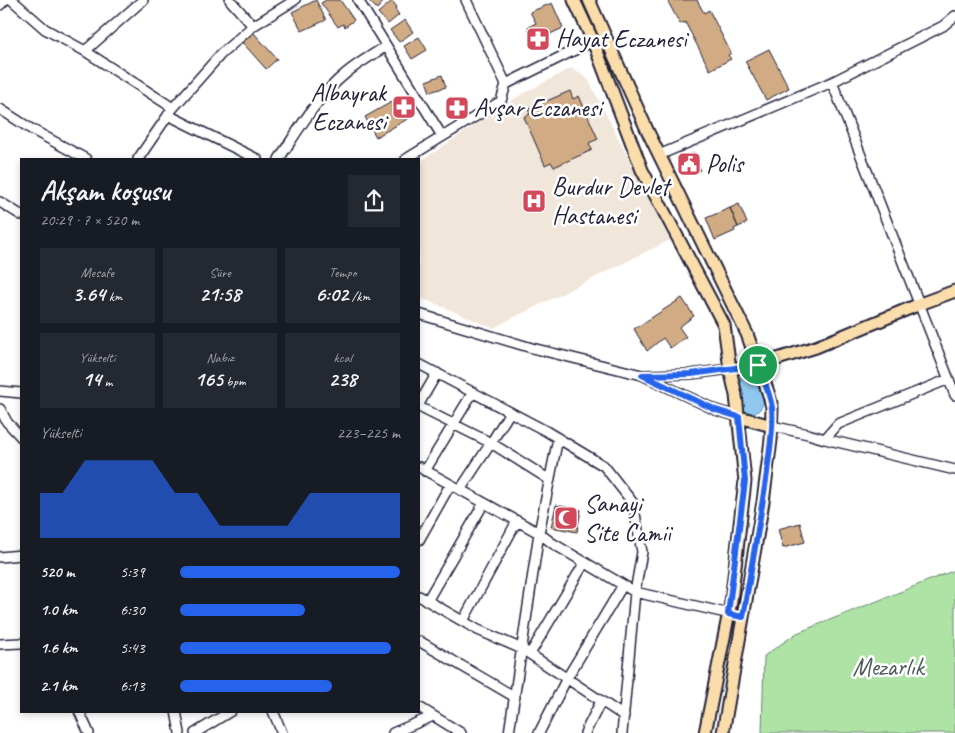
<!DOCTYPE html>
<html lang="tr">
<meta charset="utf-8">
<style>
:root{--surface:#171b24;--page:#242831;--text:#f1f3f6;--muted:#9ea1a6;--accent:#2563eb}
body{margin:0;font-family:Caveat,sans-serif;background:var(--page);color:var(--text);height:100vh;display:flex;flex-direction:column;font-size:19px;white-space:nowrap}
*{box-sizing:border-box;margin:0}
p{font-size:16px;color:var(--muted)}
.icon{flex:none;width:28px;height:28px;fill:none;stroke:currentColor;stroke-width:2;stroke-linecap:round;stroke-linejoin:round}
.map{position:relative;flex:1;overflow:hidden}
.sheet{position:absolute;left:20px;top:158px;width:400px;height:555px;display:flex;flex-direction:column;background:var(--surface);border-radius:0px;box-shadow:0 2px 8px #0003}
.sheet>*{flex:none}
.pin{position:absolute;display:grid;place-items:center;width:42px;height:42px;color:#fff;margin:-21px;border:2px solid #fff;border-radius:50%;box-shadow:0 1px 5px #0007}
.round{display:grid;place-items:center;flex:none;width:52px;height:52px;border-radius:0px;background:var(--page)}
.head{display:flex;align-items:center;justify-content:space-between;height:85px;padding:0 20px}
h1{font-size:28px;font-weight:700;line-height:38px}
.metrics{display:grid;grid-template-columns:repeat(3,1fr);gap:8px;height:85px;padding:5px 20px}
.metrics div{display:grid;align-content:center;border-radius:0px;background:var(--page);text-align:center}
.metrics b{font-size:21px;font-weight:700}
.metrics small{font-size:14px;font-weight:400}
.metrics p{font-size:14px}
.chart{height:140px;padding:10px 20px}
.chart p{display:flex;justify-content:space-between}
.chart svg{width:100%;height:90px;margin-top:5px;fill:var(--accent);opacity:.7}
ul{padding:0 20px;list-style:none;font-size:16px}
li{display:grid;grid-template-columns:80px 60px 1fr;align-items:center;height:38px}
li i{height:12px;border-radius:6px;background:var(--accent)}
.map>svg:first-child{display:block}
</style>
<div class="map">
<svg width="955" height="733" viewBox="0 0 955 733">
<rect width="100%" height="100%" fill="#fff"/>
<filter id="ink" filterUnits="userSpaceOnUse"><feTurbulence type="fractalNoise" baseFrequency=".02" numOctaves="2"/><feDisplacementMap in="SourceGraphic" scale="10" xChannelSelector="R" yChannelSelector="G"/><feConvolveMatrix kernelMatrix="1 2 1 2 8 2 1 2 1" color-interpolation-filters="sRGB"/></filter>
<g filter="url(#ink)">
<!-- built -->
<path fill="#f1e6da" d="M571,68l17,11 82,161 -177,88 -74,-31v-135l100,-66z"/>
<!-- green -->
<path fill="#aee3a5" stroke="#688270" d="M955,570v163h-193l2,-77 33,-23z"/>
<!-- water -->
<path fill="#8fc7ee" stroke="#6385a6" d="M749,368l8,4c6,14 14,32 -3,42 -4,-1 -9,-2 -11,-5 -2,-3 -2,-9 -2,-12 -2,-12 -3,-23 8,-29z"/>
<!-- building -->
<path fill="#d1ab83" stroke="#22223b" d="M316,0l10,20 -24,11 -10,-19z
M326,0h14l14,20 -9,7 -2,-3 -5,3 -17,-24z
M368,0h17l-8,9z
M667,0h30l7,13 5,-3 22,43 -3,2 3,4 -21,11 -25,-48 -5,2z
M392,1l5,6 -2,2 4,6 -11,9 -10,-11z
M552,3l11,25 -30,14 -5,-15 8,-4 -6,-11z
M405,20l8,12 -14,10 -9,-12z
M253,32l24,27 -11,10 -24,-27z
M419,37l8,13 -15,9 -8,-13z
M769,49l20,39 -23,12 -21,-39z
M442,75l4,12 -16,5 -4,-11z
M570,91l3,8 6,-3 19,43 -9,4 3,7 -38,17 -3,-5 -6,3 -21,-48 6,-3 -2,-5z
M402,96l11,20 -37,21 -11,-20z
M695,153l5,17 -17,5 -5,-17z
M739,204l8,19 -9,4 -8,-19z
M730,208l8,19 -4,2 1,2 -20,9 -9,-22z
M682,298l12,18 -15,11 7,10 -16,11 -7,-10 -16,13 -13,-22z
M556,505l25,5 -4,22 -26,-5z
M800,523l5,19 -22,6 -5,-19z"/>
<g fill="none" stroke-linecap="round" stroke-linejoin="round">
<!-- minor casing -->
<g stroke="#22223b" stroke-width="12">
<path id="minor" d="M12,0l33,29 40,22 88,57
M230,0l23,26
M358,0l84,136
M466,0l40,84
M0,5l5,-5
M85,51l58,-51
M832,82l123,313
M0,109l31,20 55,30
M168,115l89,44
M659,155l173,-73 111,-56 12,-10
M138,159l35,-51 48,-54 32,-28 42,-26
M279,159c20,-30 38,-62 66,-85 13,-11 28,-19 41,-28
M406,159l95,-58 5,-17 87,-43
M0,202l21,13
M419,314l113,34 110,27 74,35 23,7
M419,364l127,67 58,35 29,37 9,49 -7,40 -13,141
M645,375l46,-1 39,-5
M0,391l21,2
M419,404l18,-31
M419,407l72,36 19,-31
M0,409l7,13 14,15
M772,426l36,8 17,5 130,31
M825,439l13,-15 111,-45
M419,467l120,66 13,10 83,49 108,25
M425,471l48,-79
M460,490l31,-47 59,37
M419,540l31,-55
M0,557l21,-2
M419,596l59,34 44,19 102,67
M427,601l57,-98
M463,621l54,-100
M419,641l96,56
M0,644l21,-1
M530,654l55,-92
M419,707l42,26
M79,711l10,22
M176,711l4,22
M273,711l9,22
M195,733l36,-22
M393,733l40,-17
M509,733l30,-200 19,-95
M539,733l28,-55 56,-93
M585,733l16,-32"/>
</g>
<!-- major casing -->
<g stroke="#22223b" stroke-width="15">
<path id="major" d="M574,0l19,41 49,129 82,155 6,44 6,26 9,86 -14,121 -26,131
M589,0l59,132 99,202 22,61 3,12 -1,33 -8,62 -40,231
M730,369l28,-4 58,-18 104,-43 35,-13
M739,417l33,9"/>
</g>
<!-- minor -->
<use href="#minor" stroke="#fff" stroke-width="9"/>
<!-- major -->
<use href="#major" stroke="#faddab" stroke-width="11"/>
</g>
</g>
<g fill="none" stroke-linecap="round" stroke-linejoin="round" filter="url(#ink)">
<!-- route casing -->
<g stroke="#fff" stroke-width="10">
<path id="route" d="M758,365c5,14 12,28 14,43 2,22 -3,44 -5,65 -7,48 -16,96 -24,144l-15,-3 17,-133 -6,-64 -23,-7 -74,-35 49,-1z"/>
</g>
<!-- route -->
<use href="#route" stroke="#2563eb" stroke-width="6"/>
</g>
<!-- icons -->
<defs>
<g id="pharmacy-square" transform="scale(1.25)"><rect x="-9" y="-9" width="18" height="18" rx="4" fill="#d1495b" stroke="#fff"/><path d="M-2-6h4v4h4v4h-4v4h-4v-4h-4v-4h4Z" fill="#fff"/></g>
<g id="civic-square" transform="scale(1.25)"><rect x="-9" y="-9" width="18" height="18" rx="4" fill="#d1495b" stroke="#fff"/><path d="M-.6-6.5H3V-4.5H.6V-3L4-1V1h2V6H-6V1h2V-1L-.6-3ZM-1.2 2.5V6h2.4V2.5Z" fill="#fff"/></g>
<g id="hospital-square" transform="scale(1.25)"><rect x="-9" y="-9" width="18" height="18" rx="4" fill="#d1495b" stroke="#fff"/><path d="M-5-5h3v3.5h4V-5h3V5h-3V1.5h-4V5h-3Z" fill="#fff"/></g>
<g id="mosque-square" transform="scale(1.25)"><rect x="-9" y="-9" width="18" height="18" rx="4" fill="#d1495b" stroke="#fff"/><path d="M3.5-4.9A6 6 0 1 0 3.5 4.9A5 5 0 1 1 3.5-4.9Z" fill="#fff"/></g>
</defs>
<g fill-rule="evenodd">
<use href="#pharmacy-square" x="538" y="39"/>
<use href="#pharmacy-square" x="404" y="107"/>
<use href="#pharmacy-square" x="457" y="108"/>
<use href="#civic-square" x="689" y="164"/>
<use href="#hospital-square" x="534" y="201"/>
<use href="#mosque-square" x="566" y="518"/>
</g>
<g text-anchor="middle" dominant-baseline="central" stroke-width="5" stroke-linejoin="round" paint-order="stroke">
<!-- poi labels -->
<g font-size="25" fill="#22223b" stroke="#fff" text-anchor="start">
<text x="556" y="39">Hayat Eczanesi</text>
<text x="386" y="93" text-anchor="end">Albayrak<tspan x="386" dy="29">Eczanesi</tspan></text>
<text x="474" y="108">Avşar Eczanesi</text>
<text x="706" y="164">Polis</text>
<text x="552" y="187">Burdur Devlet<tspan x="552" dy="29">Hastanesi</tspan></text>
<text x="584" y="504">Sanayi<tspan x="584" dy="29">Site Camii</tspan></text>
</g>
<!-- park labels -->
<g font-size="25" fill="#4c5c5b" stroke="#fff">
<text x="888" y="667">Mezarlık</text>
</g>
</g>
</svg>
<div class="pin" style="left:758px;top:365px;background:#1e9e55"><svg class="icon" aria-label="arrive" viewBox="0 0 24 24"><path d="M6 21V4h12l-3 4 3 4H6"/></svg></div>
<section class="sheet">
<div class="head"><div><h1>Akşam koşusu</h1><p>20:29 · 7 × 520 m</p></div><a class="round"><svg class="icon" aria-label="share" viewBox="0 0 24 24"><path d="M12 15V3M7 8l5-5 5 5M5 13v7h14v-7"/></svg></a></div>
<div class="metrics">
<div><p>Mesafe</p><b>3.64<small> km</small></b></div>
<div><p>Süre</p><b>21:58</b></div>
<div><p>Tempo</p><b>6:02<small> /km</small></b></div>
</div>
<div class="metrics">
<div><p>Yükselti</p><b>14<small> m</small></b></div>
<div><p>Nabız</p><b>165<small> bpm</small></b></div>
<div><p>kcal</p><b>238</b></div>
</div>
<div class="chart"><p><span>Yükselti</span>223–225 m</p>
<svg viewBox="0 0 160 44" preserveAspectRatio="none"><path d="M0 44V22L10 22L20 6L30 6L40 6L50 6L60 22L70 22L80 38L90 38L100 38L110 38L120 22L130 22L140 22L150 22L160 22V44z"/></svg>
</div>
<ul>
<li><b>520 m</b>5:39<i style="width:100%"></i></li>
<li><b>1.0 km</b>6:30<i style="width:57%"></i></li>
<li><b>1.6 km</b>5:43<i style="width:96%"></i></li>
<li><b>2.1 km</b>6:13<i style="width:69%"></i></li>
</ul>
</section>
</div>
